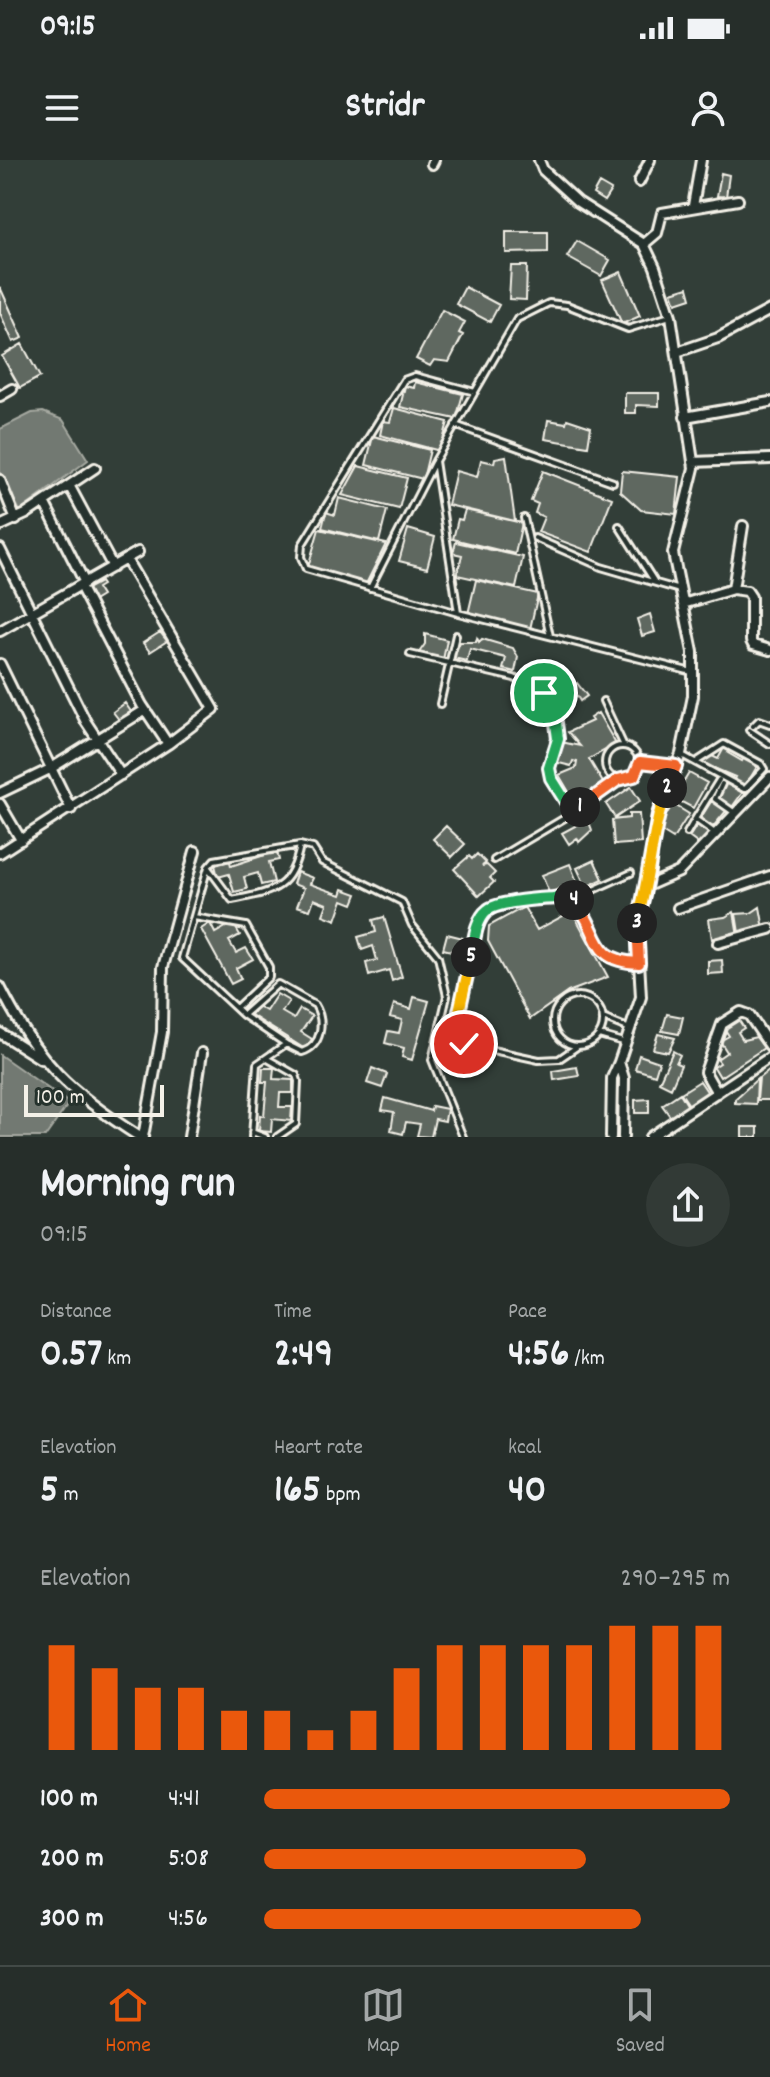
<!DOCTYPE html>
<meta charset="utf-8">
<style>
:root{--surface:#262e2a;--page:#323a36;--text:#f1f3f6;--muted:#a4a8a8;--line:#424a47;--accent:#ea580c}
body{margin:0;font-family:Dekko,sans-serif;background:var(--page);color:var(--text);height:100vh;display:flex;flex-direction:column;font-size:30px;white-space:nowrap}
*{box-sizing:border-box;margin:0}
p{font-size:26px;color:var(--muted)}
.icon{flex:none;width:44px;height:44px;fill:none;stroke:currentColor;stroke-width:2;stroke-linecap:round;stroke-linejoin:round}
.map{position:relative;height:977px;overflow:hidden}
.details{display:flex;flex-direction:column;background:var(--surface);flex:1}
.details>*{flex:none}
.scale{position:absolute;left:24px;bottom:20px;width:140px;box-sizing:border-box;padding-left:8px;border:4px solid #f4f1e8;border-top:0;font-size:22px;line-height:28px;white-space:nowrap;color:#f4f1e8;-webkit-text-stroke:6px #26332d;paint-order:stroke}
.pin{position:absolute;display:grid;place-items:center;width:68px;height:68px;color:#fff;margin:-34px;border:4px solid #fff;border-radius:50%;box-shadow:0 2px 8px #0007}
.km{position:absolute;width:40px;height:40px;margin:-20px;border-radius:50%;background:#222;color:#fff;font-size:22px;line-height:40px;text-align:center}
.round{display:grid;place-items:center;flex:none;width:84px;height:84px;border-radius:42px;background:var(--page)}
.summary{display:flex;align-items:center;justify-content:space-between;height:136px;padding:0 40px}
h1{font-size:44px;font-weight:800;line-height:60px}
.metrics{display:grid;grid-template-columns:repeat(3,1fr);gap:12px;height:136px;padding:8px 40px}
.metrics div{display:grid;align-content:center}
.metrics b{font-size:40px;font-weight:800}
.metrics small{font-size:22px;font-weight:400}
.metrics p{font-size:22px}
.chart{height:224px;padding:16px 40px}
.chart p{display:flex;justify-content:space-between}
.chart svg{width:100%;height:144px;margin-top:8px;stroke:var(--accent);stroke-width:6}
ul{padding:0 40px;list-style:none;font-size:26px}
li{display:grid;grid-template-columns:128px 96px 1fr;align-items:center;height:60px}
li i{height:20px;border-radius:10px;background:var(--accent)}
.status{display:flex;justify-content:space-between;align-items:center;height:56px;padding:0 40px;background:var(--surface);direction:ltr}
.status svg{height:22px;fill:currentColor}
header{display:flex;justify-content:space-between;align-items:center;height:104px;padding:0 40px;background:var(--surface);font-size:36px;font-weight:800}
.menu{display:flex;justify-content:space-around;align-items:center;height:112px;border-top:2px solid var(--line);background:var(--surface);font-size:22px;color:var(--muted)}
.menu a{display:grid;justify-items:center;gap:4px}
.menu .active{color:var(--accent)}
.map>svg:first-child{display:block}
</style>
<div class="status"><b>09:15</b><svg viewBox="0 0 49 12"><path d="M0 12V9h3v3zM5 12V6h3v6zM10 12V3h3v9zM15 12V0h3v12zM26 1h20v11H26zM47 4h2v5h-2z"/></svg></div>
<header><svg class="icon" aria-label="menu" viewBox="0 0 24 24"><path d="M4 6h16M4 12h16M4 18h16"/></svg>Stridr<svg class="icon" aria-label="person" viewBox="0 0 24 24"><circle cx="12" cy="8" r="4"/><path d="M4 21q1-7 8-7t8 7"/></svg></header>
<div class="map">
<svg width="770" height="977" viewBox="0 0 770 977">
<rect width="100%" height="100%" fill="#323e38"/>
<filter id="ink" filterUnits="userSpaceOnUse"><feTurbulence type="fractalNoise" baseFrequency=".0125" numOctaves="2"/><feDisplacementMap in="SourceGraphic" scale="16" xChannelSelector="R" yChannelSelector="G"/><feConvolveMatrix kernelMatrix="1 2 1 2 8 2 1 2 1" color-interpolation-filters="sRGB"/></filter>
<g filter="url(#ink)">
<!-- water -->
<path fill="#727972" stroke="#a6a9a1" stroke-width="2" d="M43,252l20,8 25,40 -68,51 -20,-39v-43l32,-16z
M0,895l69,48 -24,34h-45z"/>
<!-- building -->
<path fill="#5f6861" stroke="#f4f1e8" stroke-width="2" d="M721,13l8,2 -3,22 -9,-1z
M599,23l12,7 -7,11 -11,-7z
M506,72h42v20l-42,1z
M577,81l33,19 -9,16 -34,-19z
M511,106h16l-1,34 -17,-1z
M621,112l19,44 -18,8 -20,-44z
M0,127l23,51 -10,4 -13,-29z
M465,127l34,18 -9,17 -34,-18z
M688,127l3,11 -15,5 -4,-11z
M442,150l23,12 -6,11 4,2 -14,27 -15,-2 -4,6 -14,-7z
M22,184l18,33 -20,11 -18,-32z
M415,222l48,12 -7,25 -56,-12 5,-21 9,2z
M625,233h34v13l-23,-1v8h-11z
M394,248l54,14 -8,29 -60,-16 3,-14 7,1z
M567,259l24,8 -3,19 -43,-7 3,-19 18,3z
M373,276l57,14 -7,29 -57,-14z
M506,296l9,65 -67,-16 8,-34 21,6 4,-17 13,3 1,-5z
M358,306l49,12 -8,31 -57,-14z
M543,311l69,27 -21,54 -53,-20 6,-15 -9,-4 3,-9 -7,-3z
M622,311l58,6 -4,37 -35,-4 -21,-19z
M339,338l48,12 -8,32 -57,-14 4,-16 9,3z
M465,350l57,13 -7,31 -62,-15 5,-20 4,1z
M319,369l67,15 -21,42 -57,-19z
M408,369l27,8 -8,31 -28,-7z
M456,382l67,15 -7,31 -59,-13 5,-20 -9,-2z
M476,420l62,14 -8,35 -62,-15z
M100,422l2,3 -5,3 5,8 -10,6 -7,-12z
M650,454l5,18 -13,4 -5,-17z
M160,472l7,9 -17,11 -7,-9z
M425,474l22,6 -4,20 -25,-6 7,-10z
M477,478l2,4 3,-3 31,9 5,9 -3,15 -12,-3 3,-11 -36,-9 -3,12 -14,-3 7,-16h16z
M577,523l10,13 -7,5 -3,-5 -6,5 -6,-9z
M564,533l6,10 -11,11 -8,-14z
M125,543l7,10 -12,8 -7,-9z
M598,553l18,31 -27,15 16,27 -29,18 -17,-29 17,-7 1,-6 -4,-1 -2,5 -16,-4 6,-20 19,4 -12,-14 24,-11 -2,-3z
M725,586l6,3 -3,4 14,8 2,-4 14,8 -13,22 -12,-7 2,-3 -33,-14 8,-8 8,4z
M689,613l18,10 -14,25 -19,-10z
M727,621l16,11 -11,15 -16,-10z
M631,627l9,14 -25,17 -9,-14z
M712,640l15,10 -14,17 -13,-8z
M673,644l16,10 -16,25 -16,-10z
M629,654h10l2,29 -27,2 -2,-25 17,-2z
M582,658l2,4 4,-2 4,10 -13,12 -2,-4 -8,6 -7,-11 17,-9 -2,-3z
M697,665l13,8 -9,13 -12,-9z
M446,666l19,18 -13,13 -19,-18z
M277,691l2,9 -10,2 5,20 -13,3 -3,-12 -14,4 3,12 -13,3 -5,-18 -11,3 -3,-12 15,-4 1,5z
M477,694l9,9 -4,3 5,-1 8,8 -5,5 4,4 -15,14 -25,-27 15,-13 3,3z
M594,700l9,19 -17,8 -9,-19z
M570,704l7,18 -28,11 -7,-18z
M297,712l16,6 -3,6 31,11 2,-6 14,5 -4,10 -10,-4 -7,20 -13,-5 4,-11 -13,-5 -4,11 -13,-4 7,-18 -11,-4z
M524,747l13,23 35,-19 36,66 -40,15 -38,27 -42,-78 1,-15z
M760,747l4,22 -25,4 -3,-19 15,-1z
M734,752l4,23 -26,4 -3,-20 16,-2z
M384,757l18,60 -10,4 -3,-11 -20,6 -3,-13 11,-3 -4,-14 -11,4 -4,-13 18,-5 -3,-12z
M210,763l5,10 18,-10 7,12 -11,6 7,12 10,-5 7,11 -17,9 5,11 -10,5 -30,-55z
M447,774l16,4 -3,15 -17,-4z
M722,800l1,13 -15,1v-13z
M277,834l12,7 -7,11 12,7 6,-10 12,7 -11,16 11,7 -7,10 -54,-34 6,-9 9,5z
M414,837l15,4 -17,59 -10,-3 2,-9 -19,-5 3,-12 11,2 3,-13 -12,-3 4,-13 17,5z
M667,854l16,3 -4,17 -17,-3z
M738,859l6,9 -6,4 5,8 13,-3 8,11 -44,29 -6,-10 6,-4 -3,-4 10,-7 -7,-11 9,-5 -5,-8z
M658,874l17,4 -7,14 -15,-3z
M673,891l7,4 -4,8 5,2 -10,23 -12,-6z
M639,895l20,7 -4,13 -20,-6z
M577,907l2,9 -25,4 -1,-9z
M263,908h11l-1,11 20,1v13h-13l-1,14h13l-1,14 -19,-2 -1,13 -12,-1 1,-16 4,1 3,-34h-5z
M372,908l15,6 -5,14 -15,-5z
M770,909v31h-13l2,-22z
M757,919l-1,25 -21,-1v-4z
M700,921l8,12 -19,12 -8,-12z
M680,933l9,15 -17,11 -10,-14z
M385,938l46,13 1,-5 15,3 -2,12 -10,-2 -4,18 -14,-1 3,-12 -14,-2 -3,12 -12,-3 3,-19 -12,-2z
M649,939v14h-14v-13z
M742,967h16v10h-16z"/>
<g fill="none" stroke-linecap="round" stroke-linejoin="round">
<!-- lane casing -->
<g stroke="#f4f1e8" stroke-width="10">
<path id="lane" d="M475,232l-60,-16 -11,4 -102,165 -1,12 5,12 152,44 234,59
M455,265l158,57
M524,358l26,118
M619,366l35,55
M535,378l66,29 79,23
M370,428l64,-125
M458,453l-23,-152 82,-142 32,-16 18,2 61,24 42,-13
M410,494l104,24 30,15 11,22 3,24 -9,29 2,10 22,35
M603,541l21,45
M440,544l16,-69
M753,566l6,-6 11,4
M749,570l21,14
M605 603a17 17 0 1 1 34 0a17 17 0 1 1-34 0Z
M682,595l62,34
M640,602l36,4
M696,602l28,-18 37,20 3,5 -19,20
M722,624l-7,15 20,14
M687,673l8,-14
M716,674l-21,-15 24,-39
M494,700l79,-47 45,-33
M209,709l23,31c40,-8 60,-10 68,-55
M573,739l58,-26
M194,757l52,9 23,41v10l-33,31
M553 861a25 25 0 1 1 50 0a25 25 0 1 1-50 0Z
M243,855l35,-31 37,21c10,16 7,41 -13,47l-16,-8
M603,858l27,11
M599,875l24,7
M578,886l-19,13 -20,1 -75,-16 -7,-6v-26l24,-93c17,-21 66,-24 92,-20l36,60 29,4
M266,898l30,17 2,6 -2,43 -19,13
M252,972l13,5
M252,977l5,-73 29,-20 -43,-29 -61,-57 26,-91 6,-7 86,-15 13,3 9,14 80,40 10,23 26,32 9,39 -15,64 31,77"/>
</g>
<!-- street casing -->
<g stroke="#f4f1e8" stroke-width="14">
<path id="street" d="M539,0l4,10 35,32 66,42 11,23 16,49 23,152 -21,85 20,99v44l-12,58 -24,60 -8,63 -12,48 4,72 -22,65 5,16 -1,59
M432,4l2,-4
M639,22l11,-22
M693,46l8,-46
M644,84l13,-11 5,-20 76,-13
M677,192l41,-14 52,-28
M0,236l12,-7
M685,257l85,-15
M693,302l77,-3
M0,320l16,40
M70,327l43,80
M44,342l41,81
M0,366l26,-12 69,-46
M0,389l86,173 35,53
M80,426l62,119 26,39
M733,429l10,-63
M683,444l50,-15 14,2 4,6v44l2,4 17,5
M0,471l138,-79
M0,504l71,145
M0,633l50,-24 95,-59
M0,644l21,36
M0,693l168,-109 46,-35 -88,-150
M647,726l32,-14 91,-95
M678,748l92,-32
M718,783l52,-14
M0,827c38,76 69,105 140,150
M0,873l41,26
M717,933l-12,-21 17,-48 19,-12 8,3 21,31
M143,977l19,-105 1,-65 32,-116
M189,977l13,-84
M611,977l1,-59 7,-16
M650,977l120,-80"/>
</g>
<!-- lane -->
<use href="#lane" stroke="#26332d" stroke-width="4"/>
<!-- street -->
<use href="#street" stroke="#26332d" stroke-width="8"/>
</g>
</g>
<g fill="none" stroke-linecap="round" stroke-linejoin="round" filter="url(#ink)">
<!-- split-1 casing -->
<g stroke="#fff" stroke-width="16">
<path id="split-1" d="M544,533l11,22 3,24 -9,29 2,10 22,35 7,-6"/>
</g>
<!-- split-2 casing -->
<g stroke="#fff" stroke-width="16">
<path id="split-2" d="M580,647l38,-27 16,-4 6,-14 36,4 -9,22"/>
</g>
<!-- split-3 casing -->
<g stroke="#fff" stroke-width="16">
<path id="split-3" d="M637,763c13,-45 14,-91 30,-135"/>
</g>
<!-- split-4 casing -->
<g stroke="#fff" stroke-width="16">
<path id="split-4" d="M574,740c28,32 14,61 65,63l-2,-40"/>
</g>
<!-- split-5 casing -->
<g stroke="#fff" stroke-width="16">
<path id="split-5" d="M471,797c3,-14 4,-37 17,-47 11,-9 73,-15 86,-10"/>
</g>
<!-- split-6 casing -->
<g stroke="#fff" stroke-width="16">
<path id="split-6" d="M464,884l-9,-14 16,-73"/>
</g>
<!-- split-1 -->
<use href="#split-1" stroke="#22a559" stroke-width="10"/>
<!-- split-2 -->
<use href="#split-2" stroke="#f0652b" stroke-width="10"/>
<!-- split-3 -->
<use href="#split-3" stroke="#f5b400" stroke-width="10"/>
<!-- split-4 -->
<use href="#split-4" stroke="#f0652b" stroke-width="10"/>
<!-- split-5 -->
<use href="#split-5" stroke="#22a559" stroke-width="10"/>
<!-- split-6 -->
<use href="#split-6" stroke="#f5b400" stroke-width="10"/>
</g>
</svg>
<div class="scale">100 m</div>
<div class="pin" style="left:544px;top:533px;background:#1e9e55"><svg class="icon" aria-label="arrive" viewBox="0 0 24 24"><path d="M6 21V4h12l-3 4 3 4H6"/></svg></div>
<div class="pin" style="left:464px;top:884px;background:#d93025"><svg class="icon" aria-label="check" viewBox="0 0 24 24"><path d="M5 12l5 5 9-10"/></svg></div>
<b class="km" style="left:580px;top:647px">1</b>
<b class="km" style="left:667px;top:628px">2</b>
<b class="km" style="left:637px;top:763px">3</b>
<b class="km" style="left:574px;top:740px">4</b>
<b class="km" style="left:471px;top:797px">5</b>
</div>
<section class="details">
<div class="summary"><div><h1>Morning run</h1><p>09:15</p></div><a class="round"><svg class="icon" aria-label="share" viewBox="0 0 24 24"><path d="M12 15V3M7 8l5-5 5 5M5 13v7h14v-7"/></svg></a></div>
<div class="metrics">
<div><p>Distance</p><b>0.57<small> km</small></b></div>
<div><p>Time</p><b>2:49</b></div>
<div><p>Pace</p><b>4:56<small> /km</small></b></div>
</div>
<div class="metrics">
<div><p>Elevation</p><b>5<small> m</small></b></div>
<div><p>Heart rate</p><b>165<small> bpm</small></b></div>
<div><p>kcal</p><b>40</b></div>
</div>
<div class="chart"><p><span>Elevation</span>290–295 m</p>
<svg viewBox="0 0 160 44" preserveAspectRatio="none"><path d="M5 44V12M15 44V19M25 44V25M35 44V25M45 44V32M55 44V32M65 44V38M75 44V32M85 44V19M95 44V12M105 44V12M115 44V12M125 44V12M135 44V6M145 44V6M155 44V6"/></svg>
</div>
<ul>
<li><b>100 m</b>4:41<i style="width:100%"></i></li>
<li><b>200 m</b>5:08<i style="width:69%"></i></li>
<li><b>300 m</b>4:56<i style="width:81%"></i></li>
</ul>
</section>
<nav class="menu">
<a class="active"><svg class="icon" aria-label="home" viewBox="0 0 24 24"><path d="M3 11l9-7 9 7M6 9v11h12V9"/></svg>Home</a>
<a><svg class="icon" aria-label="map" viewBox="0 0 24 24"><path d="M3 6l6-2 6 2 6-2v14l-6 2-6-2-6 2zM9 4v14M15 6v14"/></svg>Map</a>
<a><svg class="icon" aria-label="saved" viewBox="0 0 24 24"><path d="M7 4h10v16l-5-4-5 4z"/></svg>Saved</a>
</nav>
